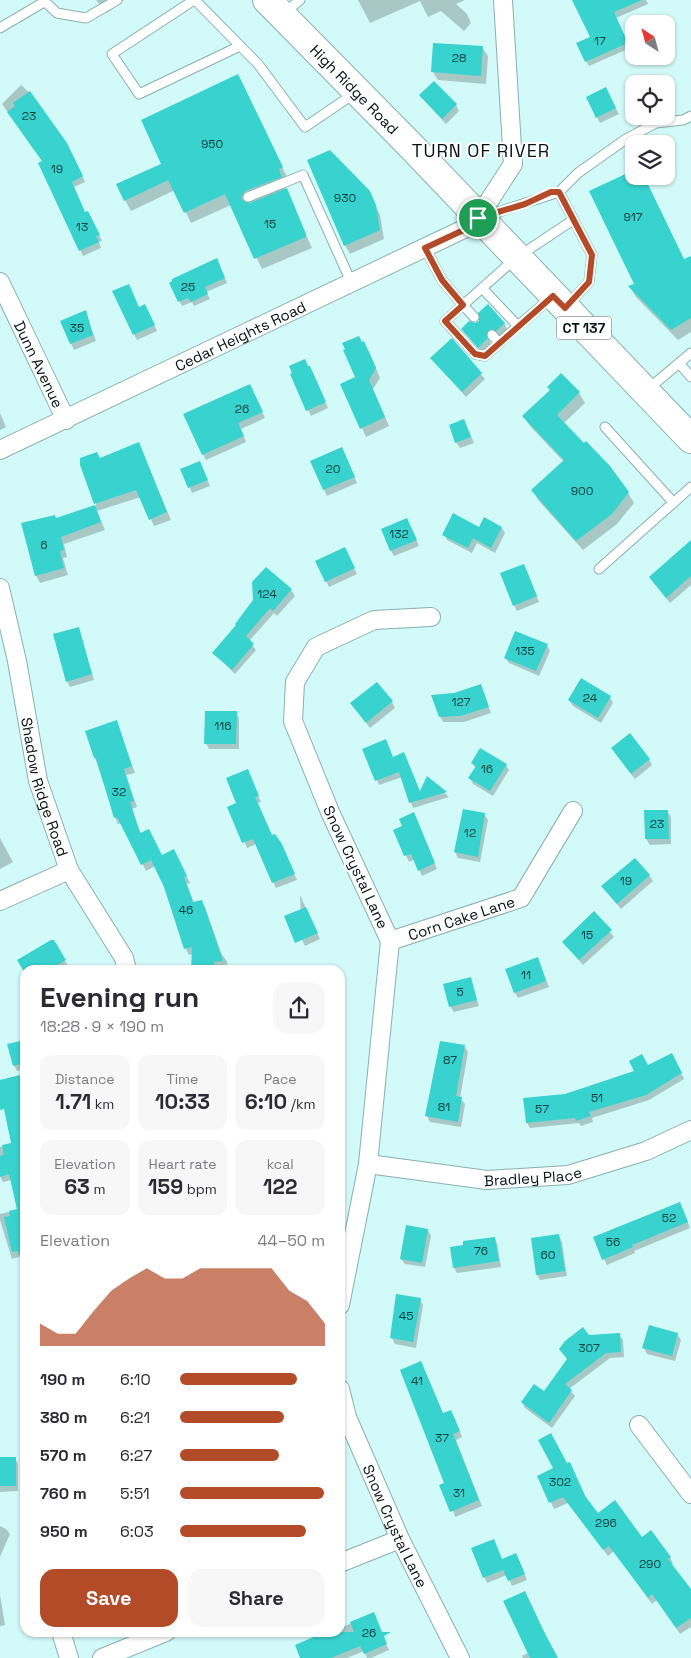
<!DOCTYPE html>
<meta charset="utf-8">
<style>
:root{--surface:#fff;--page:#f7f7f7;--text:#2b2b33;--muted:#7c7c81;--accent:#b34b28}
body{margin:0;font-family:"Space Grotesk",sans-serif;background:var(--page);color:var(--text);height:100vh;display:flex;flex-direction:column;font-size:19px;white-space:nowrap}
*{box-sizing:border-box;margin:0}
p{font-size:16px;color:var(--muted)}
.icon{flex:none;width:28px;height:28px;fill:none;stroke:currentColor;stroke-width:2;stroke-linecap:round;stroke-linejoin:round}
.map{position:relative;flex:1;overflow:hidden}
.details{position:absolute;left:20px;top:965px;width:325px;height:672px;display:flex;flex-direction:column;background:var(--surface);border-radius:15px;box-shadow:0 1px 4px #0004}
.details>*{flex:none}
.needle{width:32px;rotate:324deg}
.buttons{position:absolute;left:625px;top:15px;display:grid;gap:10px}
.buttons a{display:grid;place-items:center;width:50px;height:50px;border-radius:10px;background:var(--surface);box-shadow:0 1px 4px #0004;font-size:25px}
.pin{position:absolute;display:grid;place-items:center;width:42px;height:42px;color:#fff;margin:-21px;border:2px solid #fff;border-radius:50%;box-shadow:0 1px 5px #0007}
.round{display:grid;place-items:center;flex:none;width:52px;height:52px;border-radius:15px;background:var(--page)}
.summary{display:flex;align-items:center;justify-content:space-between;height:85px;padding:0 20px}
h1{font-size:28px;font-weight:700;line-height:38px}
.metrics{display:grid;grid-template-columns:repeat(3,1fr);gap:8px;height:85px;padding:5px 20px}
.metrics div{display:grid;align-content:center;border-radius:12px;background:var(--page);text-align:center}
.metrics b{font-size:21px;font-weight:700}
.metrics small{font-size:14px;font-weight:400}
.metrics p{font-size:14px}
.chart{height:140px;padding:10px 20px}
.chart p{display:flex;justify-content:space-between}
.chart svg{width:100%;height:90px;margin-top:5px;fill:var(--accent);opacity:.7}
.button{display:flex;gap:10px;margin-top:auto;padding:10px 20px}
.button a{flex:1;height:58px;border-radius:15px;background:var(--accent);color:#fff;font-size:20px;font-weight:700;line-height:58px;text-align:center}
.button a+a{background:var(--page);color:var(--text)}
ul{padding:0 20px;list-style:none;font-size:16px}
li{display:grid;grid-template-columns:80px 60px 1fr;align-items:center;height:38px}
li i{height:12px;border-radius:6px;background:var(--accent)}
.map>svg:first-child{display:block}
</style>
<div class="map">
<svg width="691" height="1658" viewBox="0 0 691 1658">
<rect width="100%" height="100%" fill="#d2faf8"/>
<!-- shadow -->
<path fill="#0003" d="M96,0h28l-17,13z
M358,0h107l-9,4 11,10 4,9 -7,8 -23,-20 -13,6 -8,-16 -50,22z
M575,0h71l2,4 -32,14 14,30 -41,18 -3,-5 5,-23z
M482,47l6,9 -2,28 -48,-4 -5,-8z
M239,76l49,103 -4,1 1,8 27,60 -50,21 -31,-64 -40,18 -16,-33 -44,21 -6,-11 37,-36z
M21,85l11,10 48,75 5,12 -11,5 11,26 6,5 11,23 -3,1 2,6 -18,8 -43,-92 3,-2 -41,-58z
M605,89l14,25 -19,9 -3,-6z
M420,96l36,9 3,6 -13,13z
M634,176l50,84 7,-3v75l-13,8 -42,-43 -6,-10 6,-2z
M369,192l11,23 4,24 -34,15 -5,-9z
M219,264l8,19 -21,9 4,7 -16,7 -2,-4 -10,4 -11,-23z
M139,308l9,3 9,20 -20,9 -3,-6z
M85,312l11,29 -22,9 -12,-28z
M504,323l3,6 -7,7 -5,-2 -5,3v8l-8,8 -20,-24 13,-4z
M452,340l33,39 -19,18 -34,-38z
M347,350l22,1 11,27 -7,11 16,37 -23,11 -24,-53 14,-6z
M313,373l15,35 -17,8 -20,-41z
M561,375l18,18 6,10 -22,21 65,69 6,10 -17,21 -34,26 -45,-50 -5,-10 31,-28 -34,-36 -6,-9 27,-26z
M253,392l12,26 -24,11 5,13 -40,18 -3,-6z
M0,413l6,14 -6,3z
M464,420l10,23 -14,5 -4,-6z
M139,444l32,76 -17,6 -13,-29 -44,14 8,19 -41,14 3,13 -4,1 5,17 -28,8 -4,-8 20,-55 40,-14 4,-47z
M345,454l12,29 -30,13 -15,-34z
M202,468l8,18 -18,7 -10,-23z
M410,525l9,21 -25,10 -3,-5z
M502,528l3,5 -10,20 -18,-10 -5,10 -25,-13 -3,-6 35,-5z
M691,547v38l-21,18 -20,-25z
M347,554l10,20 -28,13 -3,-6z
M266,568l25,22 4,6 -18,20 -3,-3 -25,28 7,9 -21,24 -21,-21 23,-27 17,-25z
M527,571l12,31 -22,9 -3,-6z
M78,628l16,52 -24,7 -3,-6z
M547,645l3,6 -11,25 -30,-13 -4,-5z
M481,686l10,27 -27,9h-21l-3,-6 14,-21z
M610,697l3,6 -12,20 -28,-17 -4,-6z
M392,702l3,6 -25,20 -18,-24z
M236,712l3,6v31h-30l-3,-6z
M116,722l19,51 -9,2 11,32 -5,2 9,25 21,22 15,1 13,26 -3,1 7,19 7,-2 4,6 17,48 5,6v9h-35l1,-16 -4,1 -3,-6 -21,-63 -10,-20 -9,5 -24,-48 -4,1 -3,-7 -20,-59z
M616,754l33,5 3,6 -17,14z
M393,758l28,35 7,-15 21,19 -36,11 -11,-31 -23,8 -2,-5z
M472,763l34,2 3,5 -16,26 -20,-12 -3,-6 6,-9z
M250,777l11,25 -3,1 14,33 6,5 19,39 -21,8 -20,-44 -9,4 -18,-40 9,-4z
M667,811l4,6v27l-21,1 -4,-6 -1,-27z
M484,814l4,6 -8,42 -22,-4 -3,-6z
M417,820l20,49 -15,7 -7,-17 -6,3 -14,-31z
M0,838l13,24 -13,7z
M649,875l4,6 -32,28 -19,-23z
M300,895l20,44 -15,7 -3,-6z
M594,912l20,25 -31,28 -20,-23z
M54,942l14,24 -7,4 -36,1 -6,-10z
M540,964l9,23 -31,11 -3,-5z
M303,967h22l2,3h-24z
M470,979l9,27 -25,6 -4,-6z
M25,1041v28l-8,2 -3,-6z
M464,1046l4,6 -8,46 5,6 -4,23 -31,-5 -3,-6z
M675,1060l9,19 -35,21 -57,18 1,4 -12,4 -2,-3 -49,5 -3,-5 38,-27 82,-29z
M20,1077l5,14v164l-13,4 -12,-39v-6l17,-4 -6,-30 -8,2 -3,-6v-29l13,-3 -13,-53v-9z
M683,1209l7,19 -56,23 1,2 -28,12 -3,-6z
M428,1230l3,6 -6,31 -20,-3 -4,-5z
M559,1236l3,6 5,34 -27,4 -3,-5z
M494,1238l3,5 4,24 -44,6 -3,-5z
M25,1279v31l-5,-30z
M420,1299l3,6 -7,43 -21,-4 -3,-6z
M677,1334l4,6 -6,21 -28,-7 -3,-6z
M619,1335l4,5 1,17 -14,1 -41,31 6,7 -23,32 -27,-20 -3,-6 22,-9 44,-57z
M421,1362l22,52 11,3 8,20 -6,3 26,66 -27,11 -10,-33z
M0,1458h15l3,6v27l-18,1z
M567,1465l6,5 14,29 11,15 72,43 3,7 -2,1 20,25v37l-11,7 -23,-34 -5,4 -38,-53 -6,5 -40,-53 -14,6 -16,-33z
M0,1526l6,3 4,5 -10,23z
M493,1540l9,20h17l8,20 -15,6 -5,-11 -20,8 -15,-35z
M0,1595l5,30 -5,1z
M528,1598l29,60h-34l-1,-2 7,-4z
M373,1614l16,36 -18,8h-4l-3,-7 -17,7h-45l38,-26v-4z"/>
<!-- building -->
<path fill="#38d2cf" d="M572,0h70l-28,12 14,31 -43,19 -9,-19 14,-6z
M433,43l50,3 -2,30 -50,-4z
M238,74l45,93 -4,2 3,8 -37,14 -3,5v4l8,3 37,-15 19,46v3l-52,22 -29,-65 -41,19 -16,-33 -44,21 -8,-17 45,-20 -20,-44z
M434,81l23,23 -15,15 -23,-24z
M606,87l10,21 -20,10 -10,-21z
M30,91l37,52 16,33 -11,6 13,30 3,-1 12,24 -4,1 3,6 -20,9 -41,-88 4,-2 -35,-49 8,-6 -2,-3z
M330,150l40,41 6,14 4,25 -36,16 -37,-86z
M634,170v6h10l40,83 7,-3v62l-20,12 -43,-44 6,-2 -45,-93z
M217,258l8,20 -20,9 3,7 -17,8 -3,-4 -10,4 -9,-19 3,-2v-2z
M129,284l10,23 6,-3 10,21 -22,10 -21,-44z
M488,304l17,19 -9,8 -5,-2 -3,2 -1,8 -9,9 -17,-19 8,-8 6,2 4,-2 -1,-8z
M86,310l7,25 -23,9 -10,-23z
M359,336l3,6 2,-1 12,27 -7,12 16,37 -25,12 -20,-45 15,-7 -12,-27 2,-1 -3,-6z
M452,338l30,35 -20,19 -32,-34z
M305,359l3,7h2l16,36 -20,9 -16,-37 2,-1 -3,-7z
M561,373l19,19 -23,23 27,28 2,-2 24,25 19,26 -17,22 -36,27 -45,-51 33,-30 -42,-44 28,-26 -3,-3z
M250,384l13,28 -25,11 6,13 -42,19 -19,-41z
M464,419l7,18 -16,6 -6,-18z
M139,442l28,70 -18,8 -13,-30 -42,14 -14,-39v-7l17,-6 3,6z
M342,447l13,30 -32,13 -13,-29z
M200,461l8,19 -20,8 -8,-19z
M95,505l6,17 -40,15 3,13 -4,1 4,17 -29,8 -14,-53 34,-8 1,3z
M453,513l26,14 5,-10 18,10 -11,21 -18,-10 -5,10 -26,-13z
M407,518l10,22 -27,11 -9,-22z
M691,540v36l-25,22 -17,-21z
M345,547l10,21 -30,14 -10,-21z
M524,564l13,32 -24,10 -13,-33z
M266,567l26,22 -19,22 -3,-3 -24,28 8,8 -22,26 -20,-17 24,-28 -1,-1 18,-24 -1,-18z
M79,627l13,47 -26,8 -13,-48z
M515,631l33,13 -12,27 -32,-13z
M581,678l30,18 -13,22 -30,-18z
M377,682l16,19 -27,22 -16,-20z
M481,684l8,23 -29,9 -21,1 -8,-22 23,-2z
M205,711h32l-1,33h-32z
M117,720l15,46 -8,3 10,32 -4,1 10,31 9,-4 13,26 12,-6 13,27 -3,1 9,25 9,-2 21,61 -9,1v8h-23l1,-23 -8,2 -20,-62 -13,-27 -10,5 -24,-48 -3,1 -18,-60h-2l-9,-27z
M630,733l20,26 -19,15 -20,-26z
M386,739l7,18 11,-5 16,39 7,-15 20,16 -38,11 -10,-31 -24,9 -13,-32z
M480,748l27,16 -17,27 -22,-13 8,-12 -5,-3z
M248,769l11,27 -4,1 17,38 3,-1 7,10 13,30 -23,9 -19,-44 -11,4 -15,-36 9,-4 -10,-25z
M463,809l22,4 -7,44 -24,-5z
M644,810h24l1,29h-24z
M414,812l21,51 -17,8 -7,-17 -7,2 -11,-26 9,-4 -3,-7z
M635,858l15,17 -33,29 -16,-18z
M306,907l12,26 -23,10 -11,-27z
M594,911l18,19 -33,30 -17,-18z
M51,940h3l12,20 -18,10h-25l-6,-10z
M538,957l8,24 -32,12 -9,-24z
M471,977l6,23 -28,7 -6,-23z
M25,1040v23l-12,3 -6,-22z
M440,1041l25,4 -9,51 6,1 -4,25 -33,-6z
M672,1053l10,20 -36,22 -57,17 2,4 -15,5 -1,-3 -49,5 -3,-25 42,-4 69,-23 -5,-10 13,-7 6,11z
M20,1075l5,20v159l-6,1 -1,-4 -6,1 -8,-35 6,-1 -1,-5 8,-2 -8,-35 -9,3v-21l4,-1 -2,-10 9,-2 -7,-34 -4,1v-30z
M680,1202l8,20 -56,23 1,2 -31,13 -9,-23z
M406,1225l22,4 -6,34 -22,-4z
M559,1234l6,37 -29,4 -5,-37z
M495,1237l4,24 -46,7 -3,-21 13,-2v-4z
M396,1294l25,4 -8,44 -23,-4z
M649,1325l29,8 -6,23 -30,-8z
M583,1327l6,8 31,-2 1,19 -15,1 -41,31 7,6 -23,33 -28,-21 13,-18 10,7 23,-32 -8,-10 6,-8z
M421,1361l22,52 8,-3 9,21 -7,3 26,66 -29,12 -11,-27 5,-2 -44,-113z
M551,1433l16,30 3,-1 15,34 13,17 17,-13 27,37 9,-7 20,27 -3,2 23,30v29l-15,10 -24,-34 -4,4 -39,-52 -6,4 -40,-53 -14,6 -12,-27 16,-8 -15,-28z
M0,1457h16v29h-16z
M494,1539l8,20 14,-6 9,21 -17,7 -5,-11 -20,8 -12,-30z
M525,1591l18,39 15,28h-28l-27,-57z
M374,1612l8,20h9l-7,4 3,8 -23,10 -4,-8 -29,12h-31l-5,-13 30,-13h29l-4,-10z"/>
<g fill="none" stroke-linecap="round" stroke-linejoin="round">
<!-- lane casing -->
<g stroke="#89b0ae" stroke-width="11">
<path id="lane" d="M43,0l14,13 29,5 31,-18
M194,0l-82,54 27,40 101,-48
M195,0l63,64 47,63 50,-34
M284,13l16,-13
M0,28l44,-26
M559,192l33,63 -3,27 -22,24
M248,197l55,-22 49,109
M483,217l76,-25 19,-19 48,-34 30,-16 27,-3 8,-4
M425,248l17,32 21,25 53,-47 57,-38
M482,288l36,38 34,-29
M474,317l-11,-12 -18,16 30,33 10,2 33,-30
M492,335l7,8
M679,363l12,14
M647,390l44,-37
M605,427l67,74
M599,569l92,-82"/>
</g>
<!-- street casing -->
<g stroke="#89b0ae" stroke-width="20">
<g id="street">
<path id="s1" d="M0,282l66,138"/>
<path id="s2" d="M0,450l468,-223 10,-9 35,-54 -10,-164"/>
<path id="s3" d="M0,588l17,73 21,120 31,89 55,88 3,12"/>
<path d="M0,901l69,-31"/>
<path id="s4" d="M390,941l131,-43 52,-87"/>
<path id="s5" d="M368,1164l119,16 81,-5 78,-24 45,-21"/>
<path d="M340,1305l28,-141 22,-223 -60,-129 -37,-91 2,-39 21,-35 58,-27 57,-3"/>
<path id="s6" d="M340,1389l7,28 53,122 60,119"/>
<path d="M639,1425l52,69"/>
<path d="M340,1563l60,-24"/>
<path d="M61,1632l8,26"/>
<path d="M102,1658l64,-26"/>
</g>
</g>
<!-- primary casing -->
<g stroke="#89b0ae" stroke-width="30">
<g id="primary">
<path id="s7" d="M267,0l144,146 280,293"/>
</g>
</g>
<!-- lane -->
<use href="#lane" stroke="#fff" stroke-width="9"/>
<!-- street -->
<use href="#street" stroke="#fff" stroke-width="18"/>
<!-- primary -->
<use href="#primary" stroke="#fff" stroke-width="28"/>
</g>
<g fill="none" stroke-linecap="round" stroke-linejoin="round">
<!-- route casing -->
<g stroke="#fff" stroke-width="10">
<path id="route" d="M551,192h8l33,63 -3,27 -24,26 -12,-12 -68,60 -10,-2 -30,-33 18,-16 -21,-25 -17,-32 43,-20 10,-10 47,-14z"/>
</g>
<!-- route -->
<use href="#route" stroke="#b34b28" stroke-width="6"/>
</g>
<g text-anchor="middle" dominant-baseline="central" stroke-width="4" stroke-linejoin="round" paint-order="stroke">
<!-- number labels -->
<g font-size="12" fill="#124341">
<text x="600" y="41">17</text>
<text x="459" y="58">28</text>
<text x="29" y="116">23</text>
<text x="212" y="144">950</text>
<text x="57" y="169">19</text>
<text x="345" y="198">930</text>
<text x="633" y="217">917</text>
<text x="270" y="224">15</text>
<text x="82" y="227">13</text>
<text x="188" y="287">25</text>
<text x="77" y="328">35</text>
<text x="242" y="409">26</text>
<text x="333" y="469">20</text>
<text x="582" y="491">900</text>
<text x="399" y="534">132</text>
<text x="44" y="545">6</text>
<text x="267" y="594">124</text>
<text x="525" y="651">135</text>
<text x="590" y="698">24</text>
<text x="461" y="702">127</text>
<text x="223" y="726">116</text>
<text x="487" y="769">16</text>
<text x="119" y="792">32</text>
<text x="657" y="824">23</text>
<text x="470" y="833">12</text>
<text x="626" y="881">19</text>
<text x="186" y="910">46</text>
<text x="587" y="935">15</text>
<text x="526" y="975">11</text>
<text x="460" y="992">5</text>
<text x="450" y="1060">87</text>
<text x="597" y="1098">51</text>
<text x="444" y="1107">81</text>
<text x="542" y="1109">57</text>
<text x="669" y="1218">52</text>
<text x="613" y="1242">56</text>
<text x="481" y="1251">76</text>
<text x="548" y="1255">60</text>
<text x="406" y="1316">45</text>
<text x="589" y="1348">307</text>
<text x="417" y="1381">41</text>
<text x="442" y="1438">37</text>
<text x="560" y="1482">302</text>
<text x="459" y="1493">31</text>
<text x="606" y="1523">296</text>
<text x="650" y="1564">290</text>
<text x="369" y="1633">26</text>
</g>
<!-- shield labels -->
<rect fill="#fff" stroke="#505a59" stroke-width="1" x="556.5" y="316.5" width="55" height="23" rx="4"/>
<g font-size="14" font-weight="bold" fill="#051312">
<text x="584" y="328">CT 137</text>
</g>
<!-- street labels -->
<g font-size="15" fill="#051312" stroke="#fff">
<text stroke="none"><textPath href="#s7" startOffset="125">High Ridge Road</textPath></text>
<text stroke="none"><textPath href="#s2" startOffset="266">Cedar Heights Road</textPath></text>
<text stroke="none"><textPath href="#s1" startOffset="91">Dunn Avenue</textPath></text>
<text stroke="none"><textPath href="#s3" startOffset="204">Shadow Ridge Road</textPath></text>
<text transform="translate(356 867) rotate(65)">Snow Crystal Lane</text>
<text stroke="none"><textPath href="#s4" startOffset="75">Corn Cake Lane</textPath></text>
<text stroke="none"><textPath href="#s5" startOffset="166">Bradley Place</textPath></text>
<text stroke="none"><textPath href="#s6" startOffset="148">Snow Crystal Lane</textPath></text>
</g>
<!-- quarter labels -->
<g font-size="18" letter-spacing="1" fill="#051312" stroke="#fff">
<text x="481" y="150">TURN OF RIVER</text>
</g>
</g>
</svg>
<div class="buttons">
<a><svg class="needle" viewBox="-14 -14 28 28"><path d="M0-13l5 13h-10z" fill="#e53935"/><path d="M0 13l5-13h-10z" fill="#7c7c81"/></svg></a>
<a><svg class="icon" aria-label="locate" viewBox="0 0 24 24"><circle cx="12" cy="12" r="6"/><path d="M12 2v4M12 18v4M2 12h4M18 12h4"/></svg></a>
<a><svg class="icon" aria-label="layers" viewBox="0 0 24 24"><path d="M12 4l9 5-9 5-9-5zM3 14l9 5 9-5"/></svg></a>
</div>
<div class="pin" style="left:478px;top:218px;background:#1e9e55"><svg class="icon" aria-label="arrive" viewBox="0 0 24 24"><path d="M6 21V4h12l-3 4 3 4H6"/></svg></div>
<section class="details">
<div class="summary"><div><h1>Evening run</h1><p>18:28 · 9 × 190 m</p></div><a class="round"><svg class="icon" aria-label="share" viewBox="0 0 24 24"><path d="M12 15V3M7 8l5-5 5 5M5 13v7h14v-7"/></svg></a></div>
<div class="metrics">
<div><p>Distance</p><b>1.71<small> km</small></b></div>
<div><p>Time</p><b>10:33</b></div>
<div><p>Pace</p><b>6:10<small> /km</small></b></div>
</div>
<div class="metrics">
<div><p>Elevation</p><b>63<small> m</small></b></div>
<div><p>Heart rate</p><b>159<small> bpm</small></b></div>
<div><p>kcal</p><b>122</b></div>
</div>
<div class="chart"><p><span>Elevation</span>44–50 m</p>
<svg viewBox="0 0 160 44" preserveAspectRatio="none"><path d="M0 44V33L10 38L20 38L30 27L40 17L50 11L60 6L70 11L80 11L90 6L100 6L110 6L120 6L130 6L140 17L150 22L160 33V44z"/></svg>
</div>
<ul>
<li><b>190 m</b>6:10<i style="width:81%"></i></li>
<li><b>380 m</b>6:21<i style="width:72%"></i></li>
<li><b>570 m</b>6:27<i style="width:68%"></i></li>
<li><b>760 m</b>5:51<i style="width:99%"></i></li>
<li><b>950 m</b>6:03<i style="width:87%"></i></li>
</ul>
<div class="button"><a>Save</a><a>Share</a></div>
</section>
</div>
